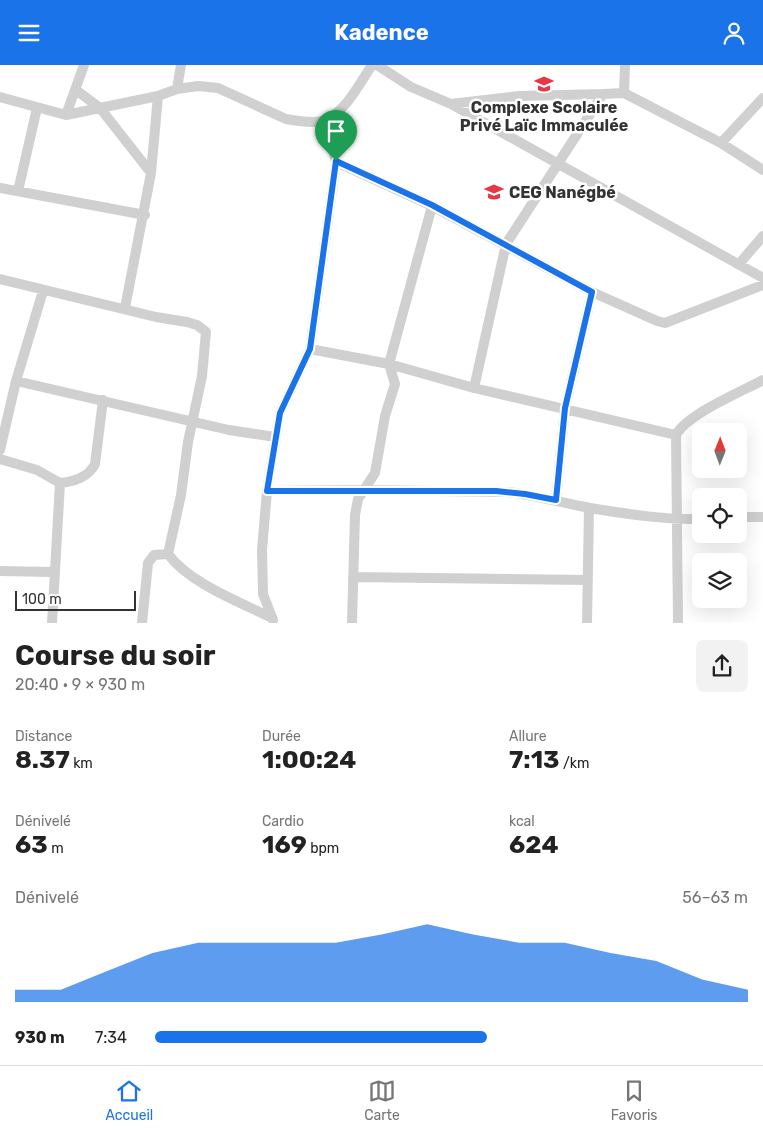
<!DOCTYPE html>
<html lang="fr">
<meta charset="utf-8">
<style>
:root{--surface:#fff;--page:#f2f2f2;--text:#222;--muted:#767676;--line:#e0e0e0;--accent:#1a73e8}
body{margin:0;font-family:Rubik,sans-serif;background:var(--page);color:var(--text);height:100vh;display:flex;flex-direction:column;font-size:19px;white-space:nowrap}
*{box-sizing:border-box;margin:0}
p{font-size:16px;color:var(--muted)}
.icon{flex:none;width:28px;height:28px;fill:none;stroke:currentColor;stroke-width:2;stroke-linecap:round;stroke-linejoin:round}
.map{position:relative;height:558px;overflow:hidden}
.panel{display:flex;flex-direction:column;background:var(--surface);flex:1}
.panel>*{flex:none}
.needle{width:32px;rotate:1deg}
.tools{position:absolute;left:692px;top:358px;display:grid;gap:10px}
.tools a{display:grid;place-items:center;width:55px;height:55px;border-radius:8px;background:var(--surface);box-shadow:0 5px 20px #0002;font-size:25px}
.scale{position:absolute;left:15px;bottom:12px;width:121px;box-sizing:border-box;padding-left:5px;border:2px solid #333;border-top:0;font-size:14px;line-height:18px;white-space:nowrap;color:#333;-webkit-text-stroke:4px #fff;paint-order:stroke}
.pin{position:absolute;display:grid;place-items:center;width:42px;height:42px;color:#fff;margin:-51px -21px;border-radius:50% 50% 50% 0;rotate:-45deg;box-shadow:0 0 5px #0007}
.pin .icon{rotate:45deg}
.round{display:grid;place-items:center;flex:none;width:52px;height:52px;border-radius:8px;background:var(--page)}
.overview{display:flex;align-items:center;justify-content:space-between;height:85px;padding:0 15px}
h1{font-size:28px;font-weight:700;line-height:38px}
.figures{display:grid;grid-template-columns:repeat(3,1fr);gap:8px;height:85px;padding:5px 15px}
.figures div{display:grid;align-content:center}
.figures b{font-size:25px;font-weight:700}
.figures small{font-size:14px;font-weight:400}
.figures p{font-size:14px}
.chart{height:140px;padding:10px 15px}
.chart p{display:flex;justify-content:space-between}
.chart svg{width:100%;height:90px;margin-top:5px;fill:var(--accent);opacity:.7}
ul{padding:0 15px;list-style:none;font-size:16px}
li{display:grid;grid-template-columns:80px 60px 1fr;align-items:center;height:38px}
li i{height:12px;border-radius:6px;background:var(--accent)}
header{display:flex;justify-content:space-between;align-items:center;height:65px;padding:0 15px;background:var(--accent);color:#fff;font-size:22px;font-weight:700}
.menu{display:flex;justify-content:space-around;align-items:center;height:70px;border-top:1px solid var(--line);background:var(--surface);font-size:14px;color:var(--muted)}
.menu a{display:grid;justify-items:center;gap:2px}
.menu .selected{color:var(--accent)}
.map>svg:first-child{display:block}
</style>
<header><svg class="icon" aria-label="menu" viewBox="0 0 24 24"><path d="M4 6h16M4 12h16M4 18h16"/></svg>Kadence<svg class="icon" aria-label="person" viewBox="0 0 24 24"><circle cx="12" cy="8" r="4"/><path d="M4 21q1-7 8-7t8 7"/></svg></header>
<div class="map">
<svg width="763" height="558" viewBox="0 0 763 558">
<rect width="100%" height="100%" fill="#fff"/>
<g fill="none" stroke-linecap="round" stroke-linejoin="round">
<!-- minor -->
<path stroke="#d0d0d0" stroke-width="10" d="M377,0l34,22 40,17 312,174
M177,24l4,-24
M76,25l24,18 51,65
M624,28l1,-28
M0,32l66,18 92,-19 19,-7 21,-3 20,2 68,31c11,2 30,5 40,1 20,-9 34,-37 46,-55
M451,39l68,-8 84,-2
M66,50l18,-50
M721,78l42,-45
M336,97l96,44 160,86 65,29 8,2 98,-38
M0,123l145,27
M18,126l19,-83
M739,199l24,-28
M0,214l156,38 31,5 10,3 9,7 -4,44 -14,66 -7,53 -13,59c21,29 72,48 104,64
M125,243l26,-135 7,-77
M310,284l79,15 85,24 202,47
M16,316l213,49 46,7
M474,323l32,-144 97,-150 21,-1 97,50 42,27
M0,385l16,-69 27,-90
M0,394l37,11 23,13 -8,140
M60,418c13,-1 29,-6 35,-19l8,-64
M267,426l97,-1 11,-17 10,-57 10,-32 -6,-20 43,-158
M556,435l9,-92 27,-116
M739,452h24
M0,506l53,1
M353,512l235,3
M273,555l-10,-26 -1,-44 5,-59 13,-78 30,-64 26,-187 -11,-42
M142,558l6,-60 6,-8 14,-1
M352,558l3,-108 3,-16 6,-9 143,2c29,3 55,11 83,16 37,6 75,12 111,11
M587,558l2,-115
M678,558l-2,-188c11,-21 65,-43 87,-55"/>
</g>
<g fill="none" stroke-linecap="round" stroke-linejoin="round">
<!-- route casing -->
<g stroke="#fff" stroke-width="10">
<path id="route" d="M336,96l96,44 160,87 -27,116 -9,92 -31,-6 -29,-3h-229l13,-78 30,-64z"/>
</g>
<!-- route -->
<use href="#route" stroke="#1a73e8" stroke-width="6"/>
</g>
<!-- icons -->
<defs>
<g id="school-bare" transform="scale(1.5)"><path d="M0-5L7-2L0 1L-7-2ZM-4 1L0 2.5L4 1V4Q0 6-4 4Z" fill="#e63946" stroke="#fff" stroke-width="2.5" paint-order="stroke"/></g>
</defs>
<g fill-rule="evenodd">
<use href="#school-bare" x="544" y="19"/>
<use href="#school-bare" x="494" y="127"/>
</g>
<g text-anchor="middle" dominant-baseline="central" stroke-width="5" stroke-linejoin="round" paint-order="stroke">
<!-- poi labels -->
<g font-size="16" font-weight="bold" fill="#333" stroke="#fff">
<text x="544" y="42">Complexe Scolaire<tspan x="544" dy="18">Privé Laïc Immaculée</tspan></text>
<text x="509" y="127" text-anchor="start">CEG Nanégbé</text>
</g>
</g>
</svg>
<div class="tools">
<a><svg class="needle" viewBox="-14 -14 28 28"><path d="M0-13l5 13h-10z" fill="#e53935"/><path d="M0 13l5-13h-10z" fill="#767676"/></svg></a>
<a><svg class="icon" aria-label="locate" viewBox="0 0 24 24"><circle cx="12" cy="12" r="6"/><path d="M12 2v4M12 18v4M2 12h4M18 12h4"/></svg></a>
<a><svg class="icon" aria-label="layers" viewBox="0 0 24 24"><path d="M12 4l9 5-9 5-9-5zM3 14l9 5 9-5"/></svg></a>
</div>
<div class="scale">100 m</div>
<div class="pin" style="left:336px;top:96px;background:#1e9e55"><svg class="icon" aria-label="arrive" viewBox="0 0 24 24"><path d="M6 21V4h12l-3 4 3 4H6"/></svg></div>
</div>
<section class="panel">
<div class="overview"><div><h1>Course du soir</h1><p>20:40 · 9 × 930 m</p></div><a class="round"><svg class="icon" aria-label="share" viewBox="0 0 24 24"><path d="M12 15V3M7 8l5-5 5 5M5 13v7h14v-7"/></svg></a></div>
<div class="figures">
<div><p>Distance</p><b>8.37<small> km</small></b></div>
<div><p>Durée</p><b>1:00:24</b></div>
<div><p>Allure</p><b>7:13<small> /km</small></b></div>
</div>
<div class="figures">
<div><p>Dénivelé</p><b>63<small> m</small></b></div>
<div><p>Cardio</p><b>169<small> bpm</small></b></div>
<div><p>kcal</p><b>624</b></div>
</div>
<div class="chart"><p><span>Dénivelé</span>56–63 m</p>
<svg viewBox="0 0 160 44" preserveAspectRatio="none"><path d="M0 44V38L10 38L20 29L30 20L40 15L50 15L60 15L70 15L80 11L90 6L100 11L110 15L120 15L130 20L140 24L150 33L160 38V44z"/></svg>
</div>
<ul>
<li><b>930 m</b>7:34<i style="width:56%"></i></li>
</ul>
</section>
<nav class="menu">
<a class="selected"><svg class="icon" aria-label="home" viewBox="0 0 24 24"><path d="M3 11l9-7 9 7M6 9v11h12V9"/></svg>Accueil</a>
<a><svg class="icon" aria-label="map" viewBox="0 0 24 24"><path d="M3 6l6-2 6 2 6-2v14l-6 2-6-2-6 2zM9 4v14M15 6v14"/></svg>Carte</a>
<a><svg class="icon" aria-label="saved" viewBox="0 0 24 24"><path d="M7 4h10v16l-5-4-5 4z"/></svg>Favoris</a>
</nav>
